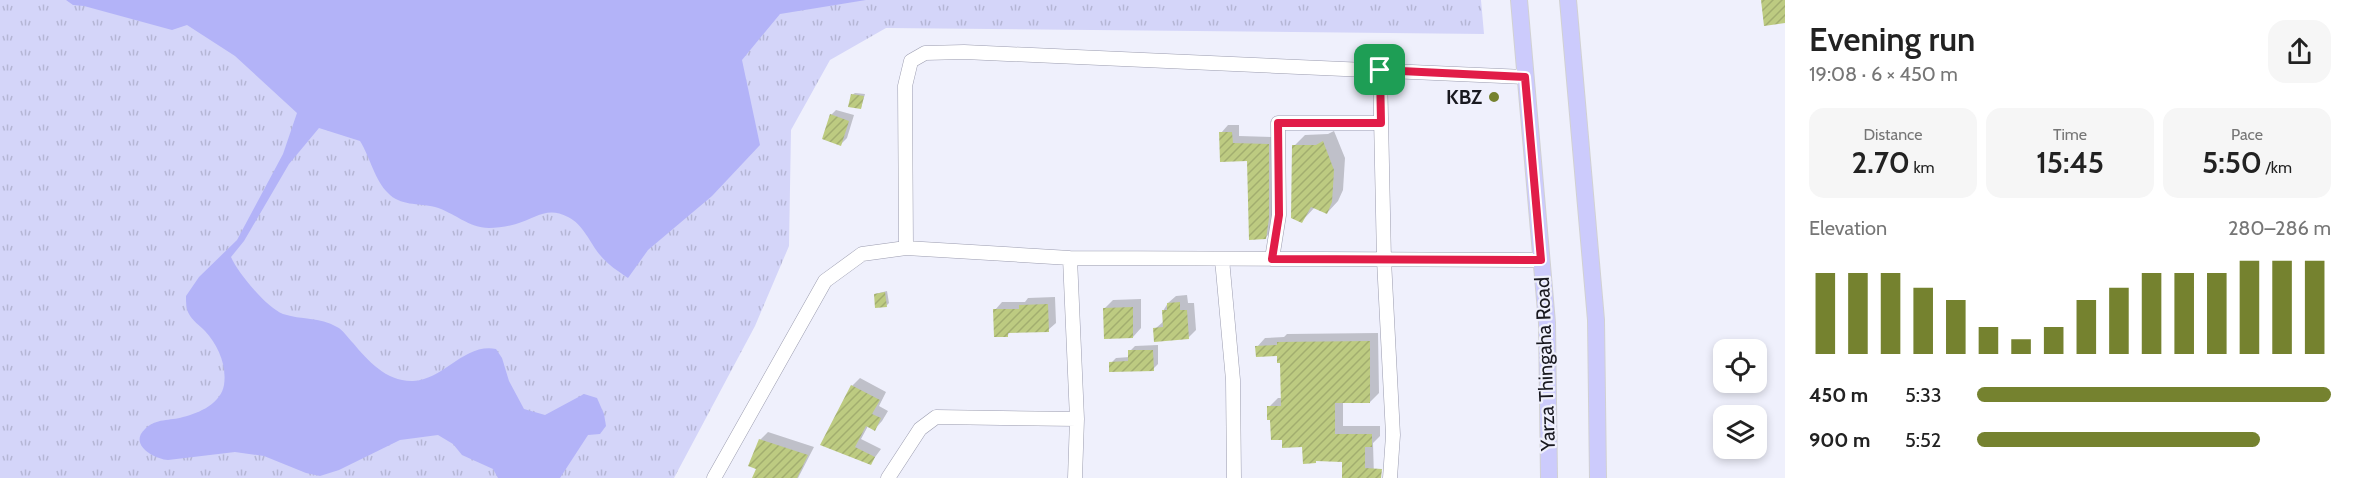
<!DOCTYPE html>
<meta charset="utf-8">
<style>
:root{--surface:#fff;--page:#f6f6f6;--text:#222;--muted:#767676;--accent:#75822f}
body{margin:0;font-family:Cabin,sans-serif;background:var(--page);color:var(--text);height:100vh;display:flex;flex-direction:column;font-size:22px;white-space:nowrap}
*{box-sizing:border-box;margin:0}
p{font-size:20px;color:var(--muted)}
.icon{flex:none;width:33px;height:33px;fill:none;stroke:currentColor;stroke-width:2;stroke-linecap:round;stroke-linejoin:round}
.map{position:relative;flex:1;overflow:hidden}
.drawer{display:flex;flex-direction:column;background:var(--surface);width:570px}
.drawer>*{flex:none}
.buttons{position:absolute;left:1713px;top:339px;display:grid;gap:12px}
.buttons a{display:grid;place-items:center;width:54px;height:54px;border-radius:12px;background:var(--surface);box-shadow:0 3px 9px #0003;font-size:30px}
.pin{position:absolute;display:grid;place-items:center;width:51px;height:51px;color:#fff;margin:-26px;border-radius:12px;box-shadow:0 3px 9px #0006}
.round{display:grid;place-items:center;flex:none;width:63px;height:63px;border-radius:18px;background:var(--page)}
.head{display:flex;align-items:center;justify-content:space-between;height:102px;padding:0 24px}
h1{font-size:33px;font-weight:600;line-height:45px}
.metrics{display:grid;grid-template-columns:repeat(3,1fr);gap:9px;height:102px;padding:6px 24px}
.metrics div{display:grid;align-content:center;border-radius:15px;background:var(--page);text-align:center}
.metrics b{font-size:30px;font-weight:600}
.metrics small{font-size:16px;font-weight:400}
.metrics p{font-size:16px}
.chart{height:168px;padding:12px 24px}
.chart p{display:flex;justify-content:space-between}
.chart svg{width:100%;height:108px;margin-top:6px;stroke:var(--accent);stroke-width:6}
ul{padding:0 24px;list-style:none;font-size:20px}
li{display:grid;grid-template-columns:96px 72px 1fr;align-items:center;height:45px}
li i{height:15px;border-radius:8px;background:var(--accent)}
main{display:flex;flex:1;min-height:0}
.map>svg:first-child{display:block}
</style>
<main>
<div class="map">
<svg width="1785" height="478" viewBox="0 0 1785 478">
<defs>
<pattern id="grass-tufts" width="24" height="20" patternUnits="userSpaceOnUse" patternTransform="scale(1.5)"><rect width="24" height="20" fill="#d4d5f9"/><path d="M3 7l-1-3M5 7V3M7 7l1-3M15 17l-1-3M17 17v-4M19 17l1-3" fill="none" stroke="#b5b6d5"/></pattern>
<pattern id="building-hatch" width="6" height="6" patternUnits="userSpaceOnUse" patternTransform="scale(1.5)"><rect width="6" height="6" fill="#bdcb81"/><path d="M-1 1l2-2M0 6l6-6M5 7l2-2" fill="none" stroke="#a2ae6f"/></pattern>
</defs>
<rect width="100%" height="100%" fill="#eff0fc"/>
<!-- grass -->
<path fill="url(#grass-tufts)" d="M0,0h1481l3,34 -598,-6 -56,32 -39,70 -2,116 -34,80 -81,152h-674z"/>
<!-- water -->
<path fill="#b3b3f8" d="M66,0h800l-86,14 -38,46 18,85 -48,51 -64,54 -20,28c-10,-7 -20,-13 -28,-23 -10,-12 -17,-31 -32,-38 -21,-11 -32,1 -52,7 -7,2 -18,4 -27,4 -20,0 -36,-16 -54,-21 -17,-4 -35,-1 -47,-14 -13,-12 -18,-36 -28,-52l-41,-13 -30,36 -45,77 -13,16c7,16 35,50 52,57 18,6 37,3 54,13 6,3 11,11 16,16 15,18 34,39 60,38 31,-1 51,-38 83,-32l6,9 7,23 15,28 21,6 39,-21 13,4 7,16 2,12 -6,8 -12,1 -28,43h-62l-5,-9 -31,-14 -9,-11 -15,-9 -38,5 -61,30 -19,6 -14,-3 -42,-17 -29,-4 -67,8c-13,-1 -40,-15 -23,-31 11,-11 25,-8 38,-12 17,-4 38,-14 41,-32 3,-20 -6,-40 -19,-54 -5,-5 -13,-11 -16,-17 -3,-5 -3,-13 -3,-18l13,-19 38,-37 46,-86 14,-41 -62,-57 -48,-31 -15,5 -88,-24 -11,-1z"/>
<!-- shadow -->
<path fill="#0003" d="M855,93l10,1 -4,14 -9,-13z
M836,110l18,5 -7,23 -6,6 -10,-29z
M1228,125h11v11l37,1 -3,93 -8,8 -16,-79 -28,-26z
M1334,131l11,27 -2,32 -5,11 -11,12 -12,-6 -13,14 -8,-75 11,-11 23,-1z
M887,291l2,12 -3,3 -11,-12z
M1187,295l1,8h6l2,27 -8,8 -33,-9 9,-8 -1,-10 5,-8 8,-7z
M1055,297l1,26 -8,7 -37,1 -4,5 -12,-26 7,-8h23l3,-4z
M1141,299v29l-8,9 -28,-29 8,-8z
M1378,333l1,60 -9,9h-27v24h37v10l-7,7 1,35h-30l-1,-17 -25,-2 -3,3 -11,-16 -21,-7 -14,-32 9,-9h4l-1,-36 -2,-7 -22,-8 8,-9 19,-1 3,-3z
M1158,345v19l-5,5 -42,-6 5,-5 14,-1v-6l5,-5z
M860,378l26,14 -7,14 9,5 -6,10 -7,8 -7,-3 -7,13 20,10 -11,15 -47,-20 29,-58z
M768,432l46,15 -16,31h-44l4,-10 2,-28z"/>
<!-- building -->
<path fill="url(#building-hatch)" d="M1761,0h24v23l-21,3z
M851,94l13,2 -3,13 -13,-2z
M830,114l19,7 -8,25 -19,-7z
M1219,132h13l1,11 36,1v74l-3,21 -17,1 -2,-79 -27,1z
M1323,141l11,29 -2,32 -5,12 -16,-7 -9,16 -11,-5 1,-73h24z
M885,292l2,15 -12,1 -1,-14z
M1180,302v8h7l2,29 -35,3 -1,-14 10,-1 -1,-17h5v-7z
M1048,304l1,28 -41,1v4h-14l-1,-28h26v-4z
M1133,307v31l-29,1 -1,-31z
M1370,341v62h-35v31h37v13h-7v21l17,1 -1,9h-39v-16l-26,-1v2l-13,1 -1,-17 -20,1v-8h-11l-1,-20h-3v-14h14l-1,-43h-3v-7l-21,1 -1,-11 22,-1v-3z
M1128,350h25l1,21 -45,1v-10l19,-1z
M851,385l29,15 -8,14 9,4 -6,13 -9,-5 -11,21 20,10 -4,8 -51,-20z
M759,439l49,16 -11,23h-45l4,-9 -8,-3z"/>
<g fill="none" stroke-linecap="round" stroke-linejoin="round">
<!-- minor casing -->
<g stroke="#9b9caf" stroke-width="15">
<path id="minor" d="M1380,70l4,190 9,175 -3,43
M906,248l-1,-162 6,-25 14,-8 39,-1 561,25
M1070,258l7,161 -2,59
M1222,259l11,121 1,98
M1272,259l7,-44 -1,-92h103
M714,478l111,-197 37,-27 44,-6 164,10 471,2
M888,478l32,-49 16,-12 141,2"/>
</g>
<!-- major casing -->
<g stroke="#d1d1d2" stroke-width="18">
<path id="major" d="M1519,0l28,323 2,155
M1568,0l28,320 2,158"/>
</g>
<!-- minor -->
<use href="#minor" stroke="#fff" stroke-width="14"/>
<!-- major -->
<use href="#major" stroke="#cccbfc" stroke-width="16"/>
</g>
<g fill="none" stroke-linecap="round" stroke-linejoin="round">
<!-- route casing -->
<g stroke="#fff" stroke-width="12">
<path id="route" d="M1380,70l145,7 16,183 -269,-1 7,-44 -1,-92h103z"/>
</g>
<!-- route -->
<use href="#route" stroke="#e11d48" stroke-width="8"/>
</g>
<!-- markers -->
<circle fill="#75822f" stroke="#eff0fc" stroke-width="2" cx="1494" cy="97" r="6"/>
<g text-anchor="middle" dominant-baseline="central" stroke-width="4.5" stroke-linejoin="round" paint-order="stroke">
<!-- poi labels -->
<g font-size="20" font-weight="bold" fill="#191920" stroke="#eff0fc" text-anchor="end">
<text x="1482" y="97">KBZ</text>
</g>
<!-- street labels -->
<g font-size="20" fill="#191920" stroke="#eff0fc">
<text transform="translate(1545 364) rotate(-92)">Yarza Thingaha Road</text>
</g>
</g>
</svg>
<div class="buttons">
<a><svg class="icon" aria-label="locate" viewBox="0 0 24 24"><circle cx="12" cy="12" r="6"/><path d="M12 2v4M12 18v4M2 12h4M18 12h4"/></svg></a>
<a><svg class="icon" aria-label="layers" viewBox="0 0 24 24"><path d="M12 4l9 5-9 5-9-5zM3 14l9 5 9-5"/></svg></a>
</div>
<div class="pin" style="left:1380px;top:70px;background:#1e9e55"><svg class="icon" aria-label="arrive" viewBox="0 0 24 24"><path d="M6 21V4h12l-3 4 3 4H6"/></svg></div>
</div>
<section class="drawer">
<div class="head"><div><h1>Evening run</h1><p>19:08 · 6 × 450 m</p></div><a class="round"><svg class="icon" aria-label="share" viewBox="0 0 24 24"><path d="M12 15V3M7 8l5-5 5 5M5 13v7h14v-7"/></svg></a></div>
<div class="metrics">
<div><p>Distance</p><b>2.70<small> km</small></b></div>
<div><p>Time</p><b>15:45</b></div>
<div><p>Pace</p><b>5:50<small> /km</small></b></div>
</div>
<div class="chart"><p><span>Elevation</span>280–286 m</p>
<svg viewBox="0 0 160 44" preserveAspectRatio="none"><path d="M5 44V11M15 44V11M25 44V11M35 44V17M45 44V22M55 44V33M65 44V38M75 44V33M85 44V22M95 44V17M105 44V11M115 44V11M125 44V11M135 44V6M145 44V6M155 44V6"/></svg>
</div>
<ul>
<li><b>450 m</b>5:33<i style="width:100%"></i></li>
<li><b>900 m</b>5:52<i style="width:80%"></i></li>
</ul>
</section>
</main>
